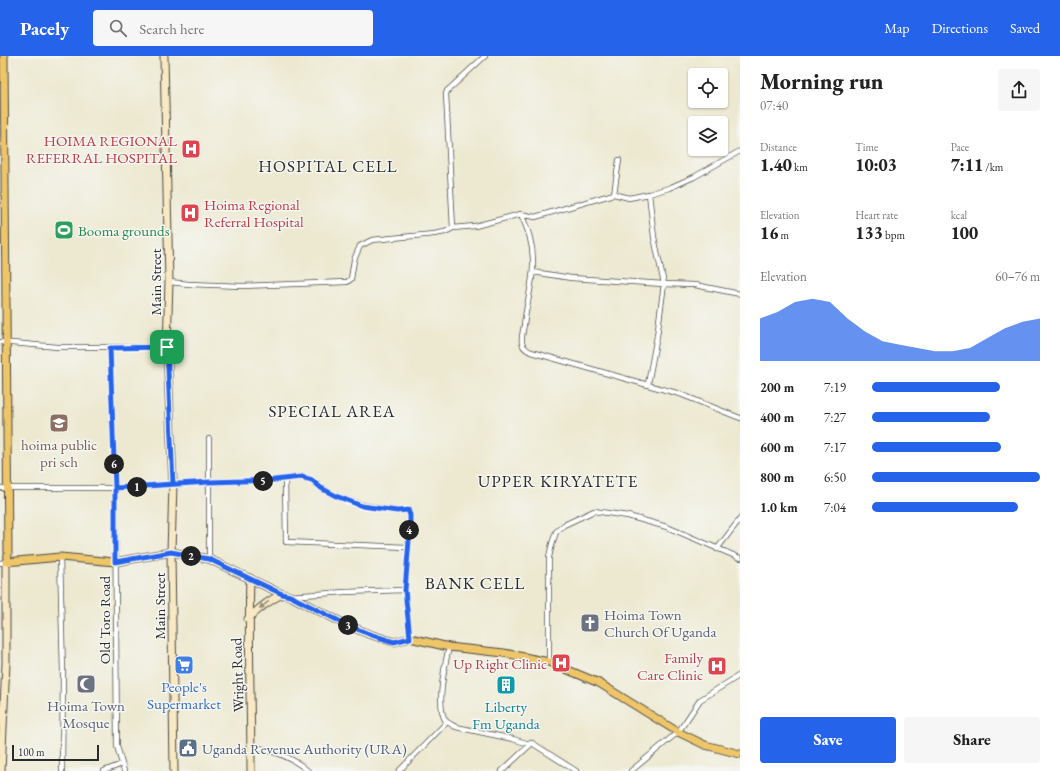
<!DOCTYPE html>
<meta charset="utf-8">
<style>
:root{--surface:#fff;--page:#f6f6f6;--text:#222;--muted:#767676;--accent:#2563eb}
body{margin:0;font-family:"EB Garamond",serif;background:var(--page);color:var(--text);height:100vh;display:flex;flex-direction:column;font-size:15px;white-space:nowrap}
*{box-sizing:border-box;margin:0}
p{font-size:13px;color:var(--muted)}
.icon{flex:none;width:22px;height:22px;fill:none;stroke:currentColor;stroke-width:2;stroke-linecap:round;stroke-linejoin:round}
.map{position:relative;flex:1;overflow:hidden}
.sheet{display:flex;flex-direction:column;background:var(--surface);width:320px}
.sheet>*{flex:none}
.tools{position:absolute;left:688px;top:12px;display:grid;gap:8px}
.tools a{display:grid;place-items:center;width:40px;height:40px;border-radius:4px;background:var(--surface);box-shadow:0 1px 3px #0004;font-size:20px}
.scale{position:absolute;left:12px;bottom:10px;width:87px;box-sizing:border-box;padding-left:4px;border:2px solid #2b2b2b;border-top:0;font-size:11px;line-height:14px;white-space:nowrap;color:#2b2b2b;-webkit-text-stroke:3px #f6f6f2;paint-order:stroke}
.pin{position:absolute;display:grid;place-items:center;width:34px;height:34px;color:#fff;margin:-17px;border-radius:8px;box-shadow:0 2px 6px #0006}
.km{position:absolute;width:20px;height:20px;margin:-10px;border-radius:50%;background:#222;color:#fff;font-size:11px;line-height:20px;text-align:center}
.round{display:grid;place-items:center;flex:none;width:42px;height:42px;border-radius:4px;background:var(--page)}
.summary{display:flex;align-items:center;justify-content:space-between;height:68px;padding:0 20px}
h1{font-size:22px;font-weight:800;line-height:30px}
.metrics{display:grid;grid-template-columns:repeat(3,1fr);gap:6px;height:68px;padding:4px 20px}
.metrics div{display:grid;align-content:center}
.metrics b{font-size:17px;font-weight:800}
.metrics small{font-size:11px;font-weight:400}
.metrics p{font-size:11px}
.chart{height:112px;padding:8px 20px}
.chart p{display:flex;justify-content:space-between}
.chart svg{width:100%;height:72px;margin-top:4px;fill:var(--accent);opacity:.7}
.cta{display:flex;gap:8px;margin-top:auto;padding:8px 20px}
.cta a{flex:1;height:46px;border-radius:4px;background:var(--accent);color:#fff;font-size:16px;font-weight:800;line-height:46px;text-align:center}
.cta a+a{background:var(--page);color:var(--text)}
ul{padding:0 20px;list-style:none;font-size:13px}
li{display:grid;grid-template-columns:64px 48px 1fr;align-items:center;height:30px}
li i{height:10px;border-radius:5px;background:var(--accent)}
header{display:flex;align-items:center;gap:24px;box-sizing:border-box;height:56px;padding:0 20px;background:var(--accent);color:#fff}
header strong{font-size:19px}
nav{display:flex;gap:22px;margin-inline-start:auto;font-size:14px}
.search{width:280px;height:36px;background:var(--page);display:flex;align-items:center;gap:10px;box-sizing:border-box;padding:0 14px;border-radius:4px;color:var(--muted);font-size:15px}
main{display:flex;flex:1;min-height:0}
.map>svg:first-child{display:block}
</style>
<header>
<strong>Pacely</strong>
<div class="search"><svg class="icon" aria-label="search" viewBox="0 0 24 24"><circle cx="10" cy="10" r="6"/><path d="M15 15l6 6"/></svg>Search here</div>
<nav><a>Map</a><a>Directions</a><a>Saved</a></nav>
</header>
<main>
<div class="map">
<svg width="740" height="715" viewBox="0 0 740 715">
<rect width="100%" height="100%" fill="#f6f6f2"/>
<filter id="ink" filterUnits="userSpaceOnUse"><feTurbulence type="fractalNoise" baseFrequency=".025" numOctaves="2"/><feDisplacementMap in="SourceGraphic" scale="8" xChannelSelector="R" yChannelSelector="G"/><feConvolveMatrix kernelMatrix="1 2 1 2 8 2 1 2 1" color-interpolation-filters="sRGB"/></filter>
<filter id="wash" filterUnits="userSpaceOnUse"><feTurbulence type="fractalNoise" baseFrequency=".012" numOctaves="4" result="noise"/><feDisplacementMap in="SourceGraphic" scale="16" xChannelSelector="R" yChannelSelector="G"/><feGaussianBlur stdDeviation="0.9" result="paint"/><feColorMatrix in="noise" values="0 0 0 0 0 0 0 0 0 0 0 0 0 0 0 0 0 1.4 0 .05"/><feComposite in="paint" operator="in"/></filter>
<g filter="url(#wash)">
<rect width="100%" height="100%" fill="#ede9d1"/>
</g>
<g filter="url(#ink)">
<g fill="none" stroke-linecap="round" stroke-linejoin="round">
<!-- street casing -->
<g stroke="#484844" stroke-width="6">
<path id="street" d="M614,138l5,-34
M521,158c7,16 12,29 12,47 1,20 -7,44 -9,64 -1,6 -3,13 -2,18 1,5 5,7 9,9l149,42 60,24
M453,172l-7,-134 1,-3 38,-35
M533,216l38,6 93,6 31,1 45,9
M169,226l20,2 53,2 105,-4 4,-3 3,-19 6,-14 12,-6 62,-6 11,-2 8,-4 22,-2 46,-12 14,3 79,-23 15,4 20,-4 20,-6 25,-11 46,-26
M0,286l58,5h109
M110,292l5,140 2,258 7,25
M648,328l9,-48 7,-52 -10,-47 -5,-43
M209,383v120
M285,423l1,63 121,5
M0,432h115l94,-6 65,-2 28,-3 10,3 9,8 15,8 26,9 35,6h11l2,4v12l-5,63 5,48
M717,493l23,-30
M60,501l3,115 -1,99
M0,507l6,-1
M290,540l55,-4 60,-2
M449,591c-4,17 -13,57 -4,73 3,3 7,5 11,7l57,12 13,4h6l44,28
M549,606v-105l3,-13 4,-12 8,-7 30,-14 34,5 39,11 73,31
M251,690c22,5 40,10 57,25
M104,715l18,-7
M399,715l48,-49
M502,715l30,-28
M631,715l47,-39 8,-11 14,-21 40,-25"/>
</g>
<!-- secondary casing -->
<g stroke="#484844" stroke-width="9">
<path id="secondary" d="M164,0l5,226 -2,65 6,137 -2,68 3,219
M250,522c-2,64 1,129 1,193
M248,563c10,-10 22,-19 34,-25
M1,715l5,-108v-101"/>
</g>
<!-- primary casing -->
<g stroke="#484844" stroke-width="9">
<path id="primary" d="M4,0l4,499 -2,7 54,-5 55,5 56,-10 38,7 73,35 8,2 55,28 24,10 25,8 16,-4 39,9 55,6 45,9 50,21 79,49 27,13 35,9"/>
</g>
<!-- street -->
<use href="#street" stroke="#fff" stroke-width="4.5"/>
<!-- secondary -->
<use href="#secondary" stroke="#f8e8c3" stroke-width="7"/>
<!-- primary -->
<use href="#primary" stroke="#eec569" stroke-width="7"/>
</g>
<!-- one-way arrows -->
<defs><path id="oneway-solid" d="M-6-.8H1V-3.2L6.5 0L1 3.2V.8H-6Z"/></defs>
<use fill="#928a77" href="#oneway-solid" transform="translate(264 549) rotate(144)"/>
</g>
<g fill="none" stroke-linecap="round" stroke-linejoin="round" filter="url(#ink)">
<!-- route casing -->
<g stroke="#fff" stroke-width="8">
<path id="route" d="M167,291l6,137 -58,4v74l56,-10 38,7 73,35 8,2 55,28 24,10 25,8 16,-4 -5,-48 5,-62v-13l-2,-5 -11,1 -35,-5 -26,-10 -15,-8 -9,-8 -10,-3 -28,3 -65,2 -94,6 -5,-140 57,-1"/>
</g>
<!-- route -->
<use href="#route" stroke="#2563eb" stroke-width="5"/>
</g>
<!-- icons -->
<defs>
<g id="hospital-square" transform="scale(1)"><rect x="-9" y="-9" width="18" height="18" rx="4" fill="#e0444e" stroke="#f6f6f2"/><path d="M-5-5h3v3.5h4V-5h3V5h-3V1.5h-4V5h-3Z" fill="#fff"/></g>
<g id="stadium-square" transform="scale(1)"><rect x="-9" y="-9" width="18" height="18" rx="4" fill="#2e9e5b" stroke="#f6f6f2"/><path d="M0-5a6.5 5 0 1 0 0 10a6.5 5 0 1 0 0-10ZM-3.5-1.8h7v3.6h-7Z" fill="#fff"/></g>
<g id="school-square" transform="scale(1)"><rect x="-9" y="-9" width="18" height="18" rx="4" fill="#8d6e63" stroke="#f6f6f2"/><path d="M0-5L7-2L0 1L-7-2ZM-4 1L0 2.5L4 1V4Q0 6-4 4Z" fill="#fff"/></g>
<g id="church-square" transform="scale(1)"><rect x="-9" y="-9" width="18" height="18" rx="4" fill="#6b7280" stroke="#f6f6f2"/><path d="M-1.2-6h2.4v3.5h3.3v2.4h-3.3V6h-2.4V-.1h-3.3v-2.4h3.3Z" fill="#fff"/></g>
<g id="supermarket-square" transform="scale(1)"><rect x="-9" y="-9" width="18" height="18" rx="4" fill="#3f7fe0" stroke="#f6f6f2"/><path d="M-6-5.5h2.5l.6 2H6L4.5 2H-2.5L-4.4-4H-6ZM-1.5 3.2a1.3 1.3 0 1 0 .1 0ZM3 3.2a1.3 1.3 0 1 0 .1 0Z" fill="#fff"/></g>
<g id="mosque-square" transform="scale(1)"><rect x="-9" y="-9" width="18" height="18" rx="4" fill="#6b7280" stroke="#f6f6f2"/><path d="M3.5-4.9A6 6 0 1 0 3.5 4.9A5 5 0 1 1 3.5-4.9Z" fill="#fff"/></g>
<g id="building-square" transform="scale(1)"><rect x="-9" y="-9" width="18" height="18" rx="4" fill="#0f9aa8" stroke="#f6f6f2"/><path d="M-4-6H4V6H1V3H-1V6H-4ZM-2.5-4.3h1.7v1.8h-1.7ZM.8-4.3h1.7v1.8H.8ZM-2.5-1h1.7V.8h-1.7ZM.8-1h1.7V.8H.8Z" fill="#fff"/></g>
<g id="civic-square" transform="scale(1)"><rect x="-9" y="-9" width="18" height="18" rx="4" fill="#5c6f8a" stroke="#f6f6f2"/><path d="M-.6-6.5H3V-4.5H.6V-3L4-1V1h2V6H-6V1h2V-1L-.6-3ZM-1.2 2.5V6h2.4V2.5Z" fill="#fff"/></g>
</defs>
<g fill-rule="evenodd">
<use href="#hospital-square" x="191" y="93"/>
<use href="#hospital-square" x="190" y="157"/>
<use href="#stadium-square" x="64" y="174"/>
<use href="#school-square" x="59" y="367"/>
<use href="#church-square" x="590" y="567"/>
<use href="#hospital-square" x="561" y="607"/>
<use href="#supermarket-square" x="184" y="609"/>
<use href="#hospital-square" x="717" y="610"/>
<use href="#mosque-square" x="86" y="628"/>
<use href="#building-square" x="506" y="629"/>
<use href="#civic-square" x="188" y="692"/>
</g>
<g text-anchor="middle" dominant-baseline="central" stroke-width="3" stroke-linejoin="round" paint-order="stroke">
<!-- health labels -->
<g font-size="15" fill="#be3a42" stroke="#f6f6f2" text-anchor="end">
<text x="177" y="84">HOIMA REGIONAL<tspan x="177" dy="17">REFERRAL HOSPITAL</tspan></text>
<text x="204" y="148" text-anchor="start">Hoima Regional<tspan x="204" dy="17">Referral Hospital</tspan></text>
<text x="703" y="601">Family<tspan x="703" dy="17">Care Clinic</tspan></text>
<text x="547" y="607">Up Right Clinic</text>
</g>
<!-- leisure labels -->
<g font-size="15" fill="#27864d" stroke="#f6f6f2" text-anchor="start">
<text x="78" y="174">Booma grounds</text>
</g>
<!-- street labels -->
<g font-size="15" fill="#2b2b2b" stroke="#f6f6f2">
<text transform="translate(155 226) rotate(-90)">Main Street</text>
<text transform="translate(159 550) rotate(-90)">Main Street</text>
<text transform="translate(104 564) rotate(-90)">Old Toro Road</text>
<text transform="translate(237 619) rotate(-92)">Wright Road</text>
</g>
<!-- education labels -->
<g font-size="15" fill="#785e54" stroke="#f6f6f2">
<text x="59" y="388">hoima public<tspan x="59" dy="17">pri sch</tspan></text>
</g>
<!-- worship labels -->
<g font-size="15" fill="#5b616d" stroke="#f6f6f2" text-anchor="start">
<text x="604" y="558">Hoima Town<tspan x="604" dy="17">Church Of Uganda</tspan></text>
<text x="86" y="649" text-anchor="middle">Hoima Town<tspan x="86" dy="17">Mosque</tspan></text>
</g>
<!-- shop labels -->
<g font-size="15" fill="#366cbe" stroke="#f6f6f2">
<text x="184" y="630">People's<tspan x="184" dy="17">Supermarket</tspan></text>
</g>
<!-- culture labels -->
<g font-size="15" fill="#0d838f" stroke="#f6f6f2">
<text x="506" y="650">Liberty<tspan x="506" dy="17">Fm Uganda</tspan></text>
</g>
<!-- service labels -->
<g font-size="15" fill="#4e5e75" stroke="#f6f6f2" text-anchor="start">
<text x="202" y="692">Uganda Revenue Authority (URA)</text>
</g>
<!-- quarter labels -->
<g font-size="17" letter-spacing="1" fill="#2b2b2b" stroke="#f6f6f2">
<text x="328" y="110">HOSPITAL CELL</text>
<text x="332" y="355">SPECIAL AREA</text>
<text x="558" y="425">UPPER KIRYATETE</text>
<text x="475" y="527">BANK CELL</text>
</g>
</g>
</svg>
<div class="tools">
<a><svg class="icon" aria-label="locate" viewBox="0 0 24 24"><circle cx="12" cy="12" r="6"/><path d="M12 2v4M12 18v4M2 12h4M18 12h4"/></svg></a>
<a><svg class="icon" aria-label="layers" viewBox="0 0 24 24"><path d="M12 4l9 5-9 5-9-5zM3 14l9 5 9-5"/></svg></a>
</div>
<div class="scale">100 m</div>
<div class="pin" style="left:167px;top:291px;background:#1e9e55"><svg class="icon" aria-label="arrive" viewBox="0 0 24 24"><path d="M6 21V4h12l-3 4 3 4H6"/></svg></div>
<b class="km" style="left:137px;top:431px">1</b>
<b class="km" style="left:191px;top:500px">2</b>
<b class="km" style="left:348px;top:569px">3</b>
<b class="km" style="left:409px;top:474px">4</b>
<b class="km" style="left:263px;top:425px">5</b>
<b class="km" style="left:114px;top:408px">6</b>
</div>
<section class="sheet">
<div class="summary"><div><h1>Morning run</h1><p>07:40</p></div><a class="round"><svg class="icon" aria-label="share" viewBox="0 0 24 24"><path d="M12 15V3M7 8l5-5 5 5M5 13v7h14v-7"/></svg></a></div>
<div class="metrics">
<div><p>Distance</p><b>1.40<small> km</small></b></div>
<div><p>Time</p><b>10:03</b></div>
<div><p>Pace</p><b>7:11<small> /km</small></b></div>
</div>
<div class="metrics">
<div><p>Elevation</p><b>16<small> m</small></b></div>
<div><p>Heart rate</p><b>133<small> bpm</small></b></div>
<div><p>kcal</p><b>100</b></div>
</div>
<div class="chart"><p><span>Elevation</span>60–76 m</p>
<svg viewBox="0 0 160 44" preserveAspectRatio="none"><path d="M0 44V18L10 14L20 8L30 6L40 8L50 18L60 26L70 32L80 34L90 36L100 38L110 38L120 36L130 30L140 24L150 20L160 18V44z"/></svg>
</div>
<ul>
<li><b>200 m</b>7:19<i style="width:76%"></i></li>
<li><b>400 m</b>7:27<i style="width:70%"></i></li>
<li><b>600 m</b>7:17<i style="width:77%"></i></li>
<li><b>800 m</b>6:50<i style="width:100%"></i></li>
<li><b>1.0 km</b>7:04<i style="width:87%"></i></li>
</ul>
<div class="cta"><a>Save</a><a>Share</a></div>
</section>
</main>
